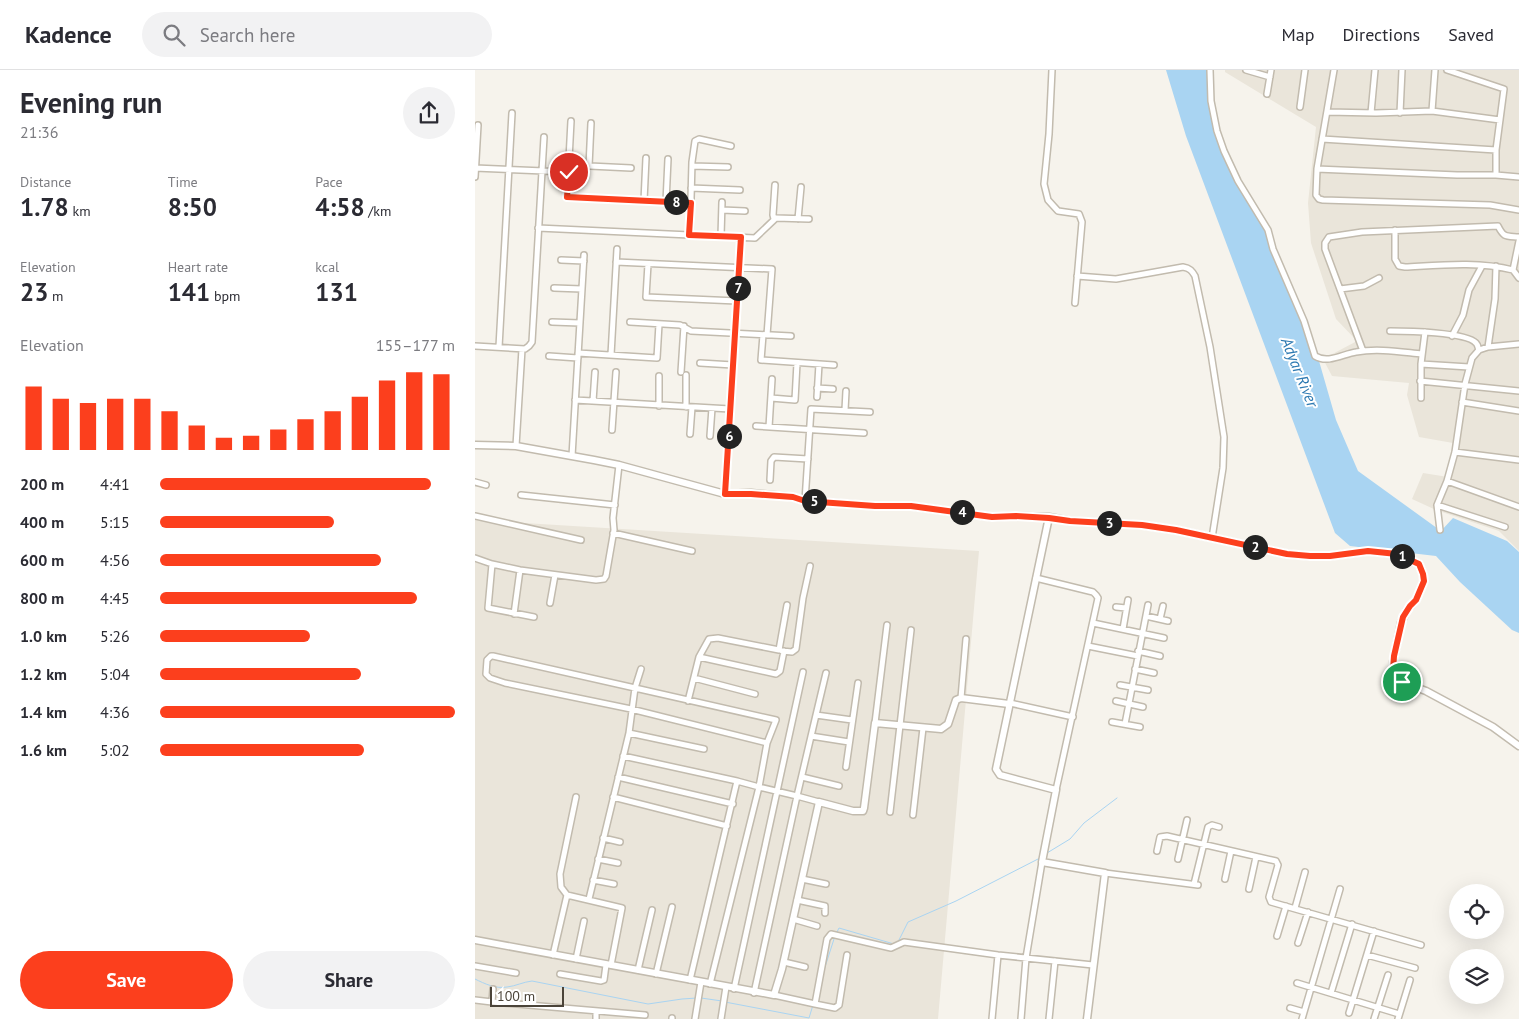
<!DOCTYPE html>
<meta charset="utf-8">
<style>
:root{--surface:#fff;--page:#f2f2f3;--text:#2b2b33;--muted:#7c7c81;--line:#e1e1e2;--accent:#fc3f1d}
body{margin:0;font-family:"PT Sans",sans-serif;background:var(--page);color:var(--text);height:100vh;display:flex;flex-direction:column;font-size:19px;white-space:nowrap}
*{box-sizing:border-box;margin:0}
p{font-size:16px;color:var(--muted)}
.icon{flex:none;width:28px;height:28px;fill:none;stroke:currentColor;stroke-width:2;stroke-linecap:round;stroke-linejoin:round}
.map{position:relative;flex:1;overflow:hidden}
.side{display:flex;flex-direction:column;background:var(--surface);width:475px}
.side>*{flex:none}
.tools{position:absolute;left:974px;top:814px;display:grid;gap:10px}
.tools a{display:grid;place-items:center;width:55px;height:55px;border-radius:50%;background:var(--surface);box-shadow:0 5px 20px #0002;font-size:25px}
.scale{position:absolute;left:15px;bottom:12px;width:74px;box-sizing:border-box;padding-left:5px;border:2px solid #4b4439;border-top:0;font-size:14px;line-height:18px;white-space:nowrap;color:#4b4439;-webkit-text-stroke:4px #fff;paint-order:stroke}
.pin{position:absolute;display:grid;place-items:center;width:42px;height:42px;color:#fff;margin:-21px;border:2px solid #fff;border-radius:50%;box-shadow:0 1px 5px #0007}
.km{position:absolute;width:25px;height:25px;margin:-12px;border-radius:50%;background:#222;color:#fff;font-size:14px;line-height:25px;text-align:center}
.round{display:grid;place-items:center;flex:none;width:52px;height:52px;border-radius:26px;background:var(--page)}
.headline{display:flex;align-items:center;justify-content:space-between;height:85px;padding:0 20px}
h1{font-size:28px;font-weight:700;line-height:38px}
.stats{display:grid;grid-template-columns:repeat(3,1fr);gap:8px;height:85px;padding:5px 20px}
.stats div{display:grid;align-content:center}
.stats b{font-size:25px;font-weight:700}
.stats small{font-size:14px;font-weight:400}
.stats p{font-size:14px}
.chart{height:140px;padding:10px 20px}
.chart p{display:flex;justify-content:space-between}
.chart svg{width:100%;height:90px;margin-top:5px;stroke:var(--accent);stroke-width:6}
.button{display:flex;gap:10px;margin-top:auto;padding:10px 20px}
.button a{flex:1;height:58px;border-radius:30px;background:var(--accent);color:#fff;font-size:20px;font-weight:700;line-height:58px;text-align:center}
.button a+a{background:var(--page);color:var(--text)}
ul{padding:0 20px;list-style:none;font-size:16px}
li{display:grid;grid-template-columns:80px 60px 1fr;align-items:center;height:38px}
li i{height:12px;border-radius:6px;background:var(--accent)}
header{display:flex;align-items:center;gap:30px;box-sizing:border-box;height:70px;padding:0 25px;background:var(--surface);border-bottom:1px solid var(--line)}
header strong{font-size:24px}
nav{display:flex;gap:28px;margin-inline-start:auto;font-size:18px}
.search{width:350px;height:45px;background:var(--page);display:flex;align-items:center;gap:12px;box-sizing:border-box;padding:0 18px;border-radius:28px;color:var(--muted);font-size:19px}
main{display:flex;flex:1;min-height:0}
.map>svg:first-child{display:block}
</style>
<header>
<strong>Kadence</strong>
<div class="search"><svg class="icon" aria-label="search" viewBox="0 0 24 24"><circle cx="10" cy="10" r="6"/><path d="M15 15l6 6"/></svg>Search here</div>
<nav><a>Map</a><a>Directions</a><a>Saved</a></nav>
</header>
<main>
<section class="side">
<div class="headline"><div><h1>Evening run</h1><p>21:36</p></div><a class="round"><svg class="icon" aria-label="share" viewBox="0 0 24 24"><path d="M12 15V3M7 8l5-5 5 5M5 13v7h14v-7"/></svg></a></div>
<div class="stats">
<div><p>Distance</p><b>1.78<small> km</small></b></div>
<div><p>Time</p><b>8:50</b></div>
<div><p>Pace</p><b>4:58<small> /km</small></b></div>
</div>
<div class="stats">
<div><p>Elevation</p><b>23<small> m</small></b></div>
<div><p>Heart rate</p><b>141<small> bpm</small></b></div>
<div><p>kcal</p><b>131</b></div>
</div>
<div class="chart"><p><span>Elevation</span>155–177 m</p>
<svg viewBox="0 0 160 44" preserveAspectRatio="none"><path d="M5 44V13M15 44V19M25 44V21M35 44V19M45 44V19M55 44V25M65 44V32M75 44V38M85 44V37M95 44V34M105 44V29M115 44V25M125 44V18M135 44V10M145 44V6M155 44V7"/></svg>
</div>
<ul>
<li><b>200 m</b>4:41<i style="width:92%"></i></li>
<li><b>400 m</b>5:15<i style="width:59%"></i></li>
<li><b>600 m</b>4:56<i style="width:75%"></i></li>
<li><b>800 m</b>4:45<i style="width:87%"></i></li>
<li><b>1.0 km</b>5:26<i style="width:51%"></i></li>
<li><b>1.2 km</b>5:04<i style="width:68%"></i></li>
<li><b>1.4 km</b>4:36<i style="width:100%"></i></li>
<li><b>1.6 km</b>5:02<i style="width:69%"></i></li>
</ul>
<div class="button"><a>Save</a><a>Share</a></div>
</section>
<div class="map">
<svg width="1044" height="949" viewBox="0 0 1044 949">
<rect width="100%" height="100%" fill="#f6f3ec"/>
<!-- residential -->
<path fill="#eae5da" d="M750,0h294v481l-20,-20 -63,-21 -24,-11 11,-26 25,4 5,-34 -34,-6 -12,-42 2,-12 -77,-7 -9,-17 34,-18 -21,-22 -25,-76 -3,-40 8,-76 -91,-55z
M0,450l504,31 -41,468h-463z"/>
<!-- water -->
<path fill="#a9d4f2" d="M691,0h46l-1,33 15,55 49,88 44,115 17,59 22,51 83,60 12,-13 54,23 12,11v81l-7,-3 -52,-48 -24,-26 -86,-10 -15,-13 -149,-397z"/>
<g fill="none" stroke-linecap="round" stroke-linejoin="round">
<!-- stream -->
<path stroke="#a9d4f2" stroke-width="1" d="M572,783l23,-14 14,-16 33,-25
M362,862l2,-4 55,16
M423,872l10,-20 48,-21 84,-43
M349,900l11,-34
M0,909c10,5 21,10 32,8 9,-1 16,-5 25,-6l116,23 34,-5 15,-1
M226,928l21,3
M250,932l84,16 4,-13"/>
<!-- minor casing -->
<g stroke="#c2bbae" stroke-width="8">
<path id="minor" d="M577,0l-3,64 -5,50 4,16 10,11 21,3 3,8 -7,81
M735,0l1,31 6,30 7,20 14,30 30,49 5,19 31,72 11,35c13,8 28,-2 41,-4 22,-4 45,0 66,2
M771,0l24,7
M859,0l-17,99 -1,26 3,4 4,1 167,5 29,5
M972,0l57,19 -8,61v25
M792,24l4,-24
M825,37l5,-37
M957,41l3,-41
M852,42l49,1 56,-2 68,9
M896,43l4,-43
M925,43l2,-43
M96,51l-4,76 124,6
M847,69l174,11
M94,95l62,3
M114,96l2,-43
M217,96l36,1
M0,98l93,4
M842,99l140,6h39l23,2
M0,107l3,-52
M216,118l49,2
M169,131l2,-43
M191,132l2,-43
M247,140l23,1
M299,149l-1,-4 2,-30
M323,149l3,-32
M63,158l217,10 21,-20 33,1
M920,160v29l4,7 6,1c36,-2 73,-6 108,3
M215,165l2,-73 3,-21 4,-2 32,7
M246,166l1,-34
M1044,171l-6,29 6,8
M86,190l23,1
M141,192l156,7 -5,66
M173,194l-2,33 91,4
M602,206l39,3 67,-12c7,1 9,4 12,9l15,71 14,90 -1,31 -11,70
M79,218l28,1
M865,219l24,-3 15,-8
M77,252l28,1
M155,252l50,3 11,6 100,5
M915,261c16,0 76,1 86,12 2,2 2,5 3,7
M288,265l-2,25 73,5
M977,266l11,-21 6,-25 13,-24
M0,276l50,3 4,-3 3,-4 12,-205
M24,277l13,-234
M1013,277l7,-48 1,-33
M888,281l-38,-102v-6l4,-6 33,-5 136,-6c6,12 8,10 21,11
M103,283l79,5 2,-34
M136,285l6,-106
M74,286l29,2
M225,293l33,2
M946,294l48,3
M206,302l3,-46
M211,305v32
M184,306v30
M945,311l99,10
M342,318l16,1
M342,327l2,-33
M296,328l24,2 2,-37
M946,328v-34l4,-32
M100,330l155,9
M118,331l2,-29
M987,332l57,9
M370,340l1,-19
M281,356l108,7
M294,357l3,-48
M137,360l4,-58
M215,364l2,-27
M235,366l2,-28
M41,376l6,-97
M980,382l64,8
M97,386l12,-201
M295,410l1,-19 3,-4 34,2
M972,411l72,26
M0,412l11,3
M250,424l16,-257
M46,425l94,10
M330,431l6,-92 59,3
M962,435l68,22
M0,446l106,24
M965,460l-3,-25 10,-24 8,-29 10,-68 7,-26 7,-8 9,-3 31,-3
M138,463l79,18
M0,488l17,6 28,6 76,10 8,-1 2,-3 8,-46 -1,-12 6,-53
M17,494l-4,44 46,9
M561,508l57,14 3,3 2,3 -42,192
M75,533l5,-28
M641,537l10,1
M39,544l6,-44
M671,546l22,5
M685,549l3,-13
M618,553l71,15
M648,559l5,-29
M613,576l50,10
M307,581l10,1 4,-3 7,-51 7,-32
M663,581l22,5
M224,587l77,17 4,-3 4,-20
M166,599l-6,19 -142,-32h-2l-4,4 -1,14 4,4 15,5 126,26 136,34
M660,599l19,4
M351,603l-10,42 36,5
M219,608l61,16
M645,615l28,5
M486,628l5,-59
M213,631l11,-44 10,-18 9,-1 61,12 8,-45
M641,631l27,6
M535,633l63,14
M341,645l-19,81 22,6
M637,652l28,5
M400,653l12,-98
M650,654l23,-119
M154,663l75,16
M336,666l38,6
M148,686l114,25
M371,697l12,-84
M143,707l115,27
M327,707l37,9
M138,727l114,29
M415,742l21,-182
M438,745l10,-87
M128,768l17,4
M682,781l3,-14 7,-1 109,25 2,4 -9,32 2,5 150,43
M123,789l20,4
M703,789l9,-39
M630,803l93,12
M327,809l24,5
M750,809l6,-28
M118,810l21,4
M719,814l14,-57 4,-2 7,2
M774,819l7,-32
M92,825l-6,-8 -1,-13 16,-77
M114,829l40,-166 6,-45 141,32 -9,23 -8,44 -22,-6 -47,199
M322,830l28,6v7
M820,838l10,-36
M318,849l24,7
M802,866l9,-30
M823,873l10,-31
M78,885l14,-60 55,13 -11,57
M892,885l48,13
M101,889l8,-38
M309,892l21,5
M0,896l41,7
M163,900l14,-60
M85,904l41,7 3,-1 2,-15
M181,904l16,-67
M822,913l102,31
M235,914l49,-197 38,9 -43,197
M18,919l-1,13 153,13
M259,919l69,-317
M856,923l21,-69
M299,925l41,9 12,-65 4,-5 60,14 13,-6 94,13 95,10
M0,930l17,2
M340,934l20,4 4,-3 8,-50
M815,938l14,4
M874,943l25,-82
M121,949v-8
M197,949v-1
M220,949l6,-37
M246,949l5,-32
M517,949l6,-64
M546,949l5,-61 16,-96
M574,949l6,-58
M827,949l38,-130
M899,949l14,-44
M923,949l12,-39"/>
</g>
<!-- tertiary casing -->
<g stroke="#c2bbae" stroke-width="9">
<path id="tertiary" d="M0,375l41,1 78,14 25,5 106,29 26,-1 42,4 12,4 71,5h35l81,11 24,-1 33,1 21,4 72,4 34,5 111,24 23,2h20l38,-5 10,1 18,2 23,10 4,10 1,7 -8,19 -9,10 -6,13 -8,39 2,13 7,7 24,9 67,36 26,19
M574,447l-53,252 4,6 56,15 -14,72 63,11 -18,146
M0,870l299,55 8,-26 37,-167 34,9h10l1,-3 11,-85 66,6 7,-5 8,-24 5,-2 48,6"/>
</g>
<!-- minor -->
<use href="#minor" stroke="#fff" stroke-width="5"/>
<!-- tertiary -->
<use href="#tertiary" stroke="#fff" stroke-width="6"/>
</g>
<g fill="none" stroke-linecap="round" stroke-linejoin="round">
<!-- route casing -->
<g stroke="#fff" stroke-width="10">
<path id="route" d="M94,102l-2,25 124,6 -2,32 52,2 -16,257h26l42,3 12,4 70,5h36l81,11 24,-1 33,2 21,3 72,4 34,5 111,24 23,2h20l38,-5 29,3 22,10 4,10 1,7 -8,19 -6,6 -7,11 -9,39 -1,14 2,4 7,8"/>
</g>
<!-- route -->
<use href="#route" stroke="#fc3f1d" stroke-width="6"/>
</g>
<g text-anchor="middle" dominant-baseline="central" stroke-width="4" stroke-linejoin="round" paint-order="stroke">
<!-- water labels -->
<g font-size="16" font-style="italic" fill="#2e7ab2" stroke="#fff">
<text transform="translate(825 302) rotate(68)">Adyar River</text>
</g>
</g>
</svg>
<div class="tools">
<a><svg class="icon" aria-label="locate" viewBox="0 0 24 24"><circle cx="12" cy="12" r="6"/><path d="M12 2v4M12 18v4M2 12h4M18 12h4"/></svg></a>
<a><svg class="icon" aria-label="layers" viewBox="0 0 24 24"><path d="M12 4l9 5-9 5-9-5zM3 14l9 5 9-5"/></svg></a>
</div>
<div class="scale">100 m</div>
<div class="pin" style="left:927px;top:612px;background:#1e9e55"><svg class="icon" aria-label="arrive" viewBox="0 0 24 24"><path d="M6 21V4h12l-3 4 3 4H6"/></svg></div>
<div class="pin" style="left:94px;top:102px;background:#d93025"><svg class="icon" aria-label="check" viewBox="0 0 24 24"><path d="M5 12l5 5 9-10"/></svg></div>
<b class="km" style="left:927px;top:486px">1</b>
<b class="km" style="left:780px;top:477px">2</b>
<b class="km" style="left:634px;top:453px">3</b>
<b class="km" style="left:487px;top:442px">4</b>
<b class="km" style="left:339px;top:431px">5</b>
<b class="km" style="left:254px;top:366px">6</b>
<b class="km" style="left:263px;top:218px">7</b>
<b class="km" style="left:201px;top:132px">8</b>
</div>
</main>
